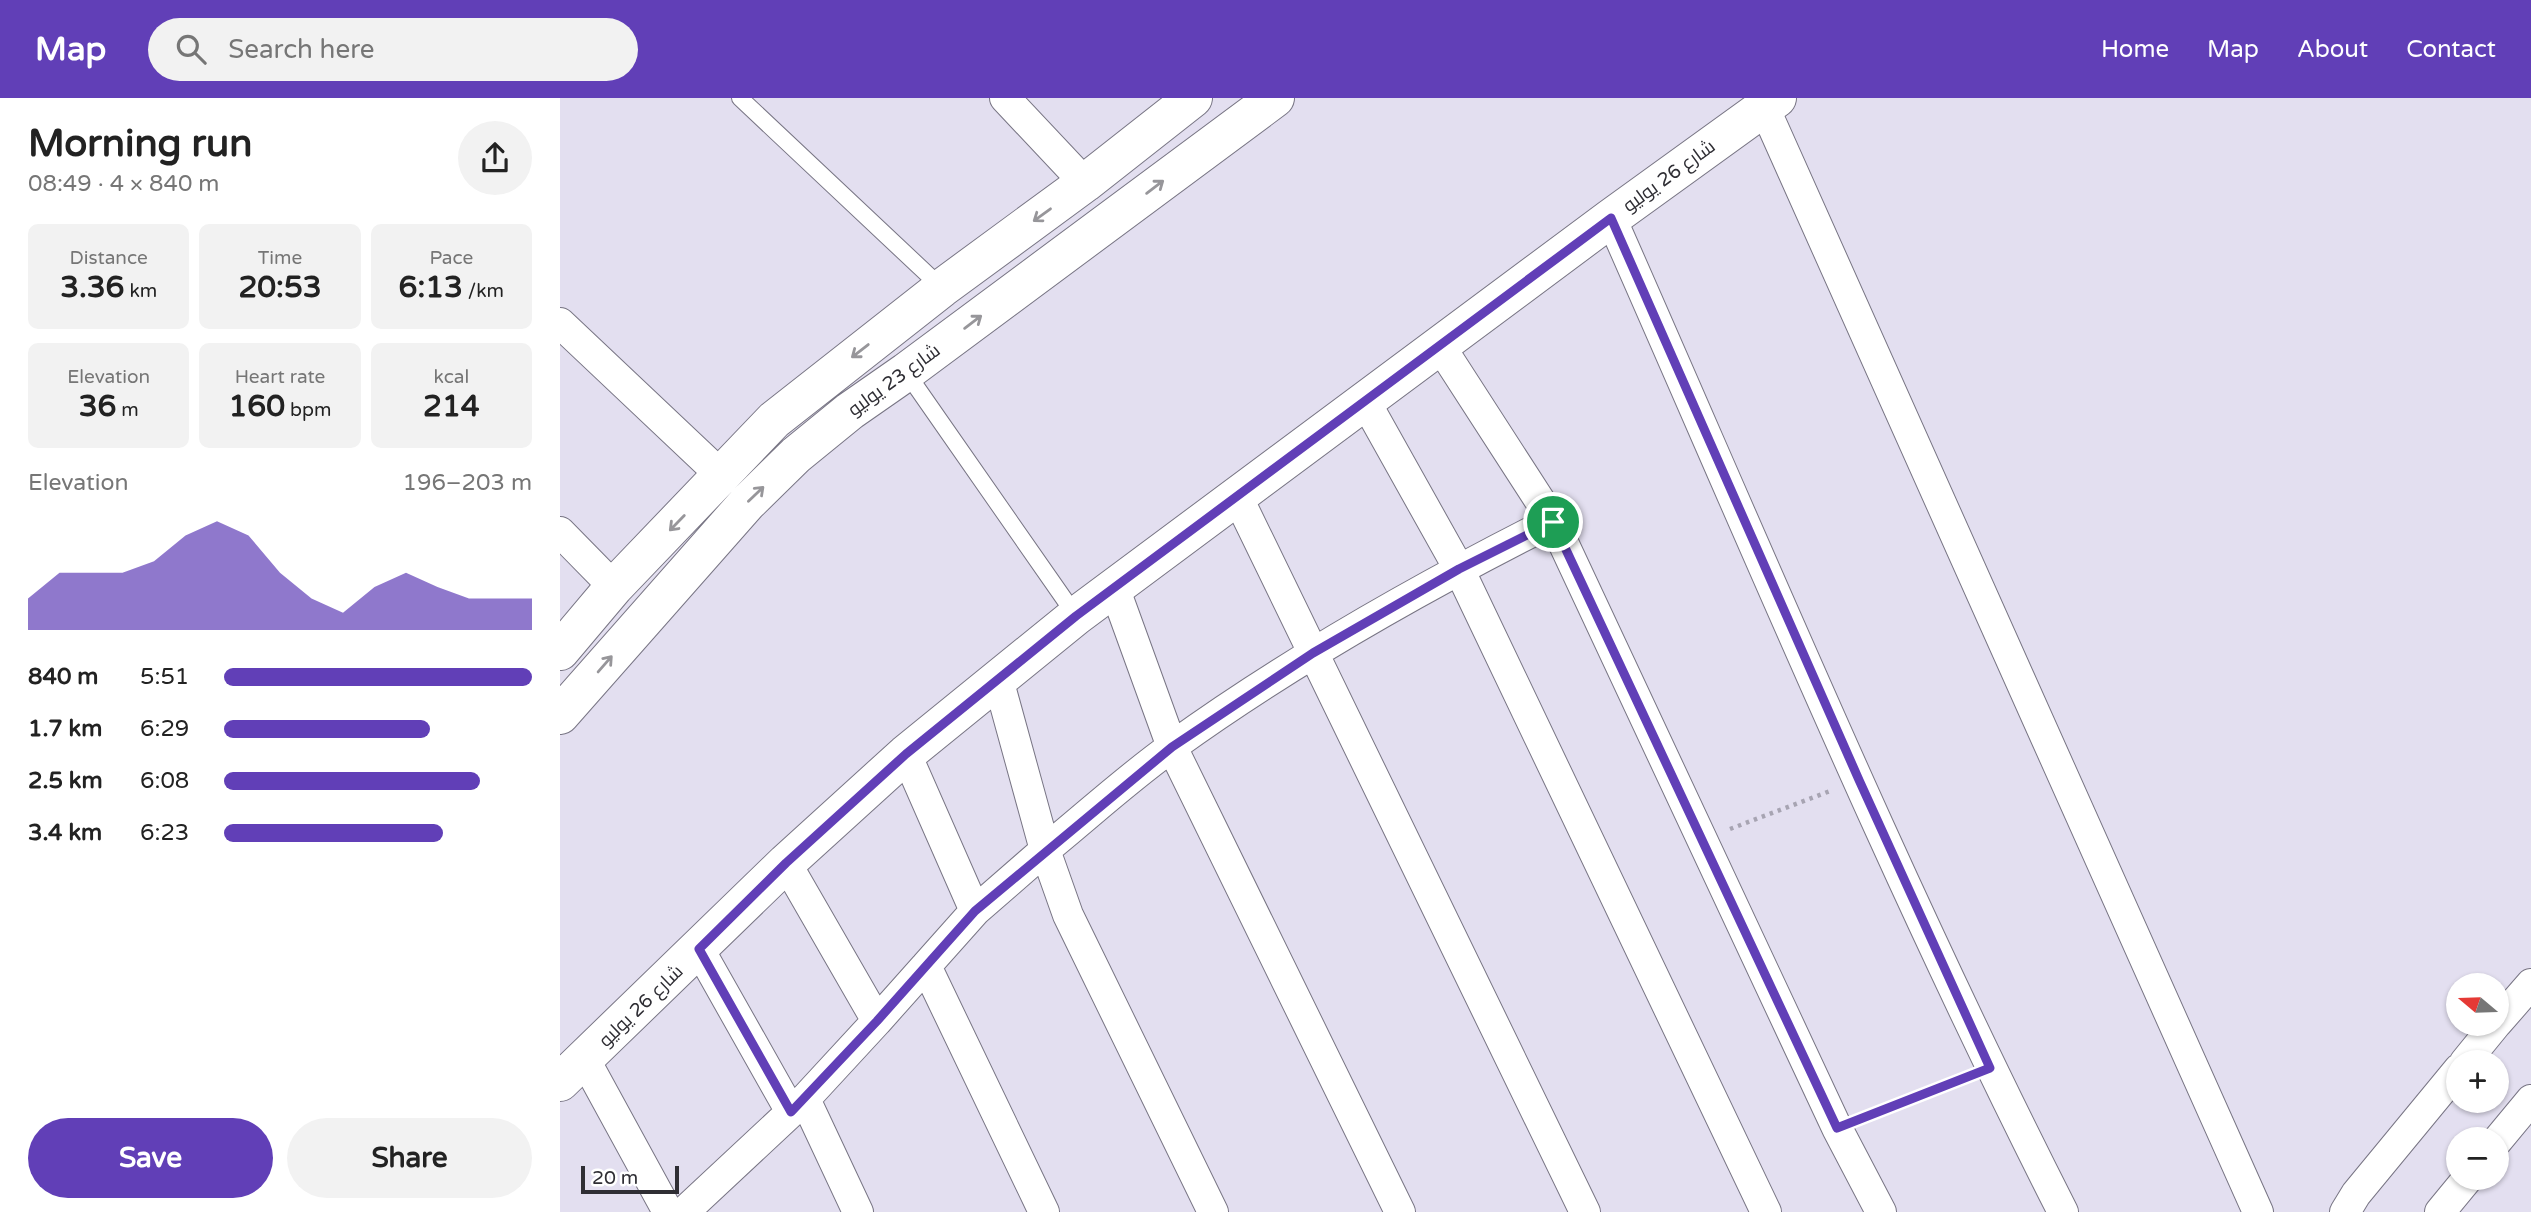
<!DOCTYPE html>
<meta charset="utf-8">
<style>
:root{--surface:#fff;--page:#f2f2f2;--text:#222;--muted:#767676;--accent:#613fb7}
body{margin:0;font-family:"Varela Round",Cairo,sans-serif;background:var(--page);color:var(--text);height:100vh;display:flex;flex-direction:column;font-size:26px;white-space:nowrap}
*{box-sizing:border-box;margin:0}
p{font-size:23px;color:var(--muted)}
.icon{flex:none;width:38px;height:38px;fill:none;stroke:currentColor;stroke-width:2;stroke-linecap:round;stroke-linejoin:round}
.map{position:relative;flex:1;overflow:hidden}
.panel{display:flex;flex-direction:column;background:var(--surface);width:560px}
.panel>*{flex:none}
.needle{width:46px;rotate:289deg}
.tools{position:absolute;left:1886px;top:875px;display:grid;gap:14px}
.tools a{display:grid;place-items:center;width:63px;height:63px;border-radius:50%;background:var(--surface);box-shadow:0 2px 5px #0004;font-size:35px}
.scale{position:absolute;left:21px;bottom:18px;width:98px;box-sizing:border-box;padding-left:7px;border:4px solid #2f2e34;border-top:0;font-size:19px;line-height:24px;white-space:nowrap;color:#2f2e34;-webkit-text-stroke:5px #fff;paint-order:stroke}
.pin{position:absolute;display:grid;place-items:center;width:60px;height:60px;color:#fff;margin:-30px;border:4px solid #fff;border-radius:50%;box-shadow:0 2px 7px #0007}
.round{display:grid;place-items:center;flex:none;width:74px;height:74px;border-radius:37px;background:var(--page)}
.head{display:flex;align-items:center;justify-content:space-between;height:119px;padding:0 28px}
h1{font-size:38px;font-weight:700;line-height:52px}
.metrics{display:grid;grid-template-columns:repeat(3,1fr);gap:10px;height:119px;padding:7px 28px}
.metrics div{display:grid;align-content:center;border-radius:10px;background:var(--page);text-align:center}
.metrics b{font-size:30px;font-weight:700}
.metrics small{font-size:19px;font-weight:400}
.metrics p{font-size:19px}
.chart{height:196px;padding:14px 28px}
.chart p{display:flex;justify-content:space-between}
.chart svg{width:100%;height:126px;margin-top:7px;fill:var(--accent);opacity:.7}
.primary-button{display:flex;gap:14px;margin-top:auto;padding:14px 28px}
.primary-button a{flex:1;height:80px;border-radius:42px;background:var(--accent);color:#fff;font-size:28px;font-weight:700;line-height:80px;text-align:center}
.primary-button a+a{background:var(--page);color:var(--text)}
ul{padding:0 28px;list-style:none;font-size:23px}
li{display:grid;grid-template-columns:112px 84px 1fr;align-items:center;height:52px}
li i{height:18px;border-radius:9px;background:var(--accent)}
header{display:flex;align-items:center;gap:42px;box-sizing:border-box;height:98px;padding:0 35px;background:var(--accent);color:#fff}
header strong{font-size:33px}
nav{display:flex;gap:38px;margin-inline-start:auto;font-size:24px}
.search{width:490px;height:63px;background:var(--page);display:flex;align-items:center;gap:18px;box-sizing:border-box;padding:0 24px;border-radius:38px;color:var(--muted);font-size:26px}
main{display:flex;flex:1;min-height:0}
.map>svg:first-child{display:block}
</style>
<header>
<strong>Map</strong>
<div class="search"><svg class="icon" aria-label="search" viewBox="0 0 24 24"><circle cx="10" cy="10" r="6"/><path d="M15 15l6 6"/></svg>Search here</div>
<nav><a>Home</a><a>Map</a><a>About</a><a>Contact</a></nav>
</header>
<main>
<section class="panel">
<div class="head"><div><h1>Morning run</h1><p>08:49 · 4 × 840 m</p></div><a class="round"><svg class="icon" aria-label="share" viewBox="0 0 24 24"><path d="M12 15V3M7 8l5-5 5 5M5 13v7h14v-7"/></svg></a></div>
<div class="metrics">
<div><p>Distance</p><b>3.36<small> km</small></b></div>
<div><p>Time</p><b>20:53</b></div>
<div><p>Pace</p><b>6:13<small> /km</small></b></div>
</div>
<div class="metrics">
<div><p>Elevation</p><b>36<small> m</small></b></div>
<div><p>Heart rate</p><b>160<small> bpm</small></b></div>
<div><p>kcal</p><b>214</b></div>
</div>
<div class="chart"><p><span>Elevation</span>196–203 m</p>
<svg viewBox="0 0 160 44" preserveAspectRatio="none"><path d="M0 44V33L10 24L20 24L30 24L40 20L50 11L60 6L70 11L80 24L90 33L100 38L110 29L120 24L130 29L140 33L150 33L160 33V44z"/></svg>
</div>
<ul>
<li><b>840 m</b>5:51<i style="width:100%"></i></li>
<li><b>1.7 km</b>6:29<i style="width:67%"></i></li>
<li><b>2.5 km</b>6:08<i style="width:83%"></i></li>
<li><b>3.4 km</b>6:23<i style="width:71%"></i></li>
</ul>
<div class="primary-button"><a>Save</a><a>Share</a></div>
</section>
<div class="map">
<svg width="1971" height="1114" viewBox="0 0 1971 1114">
<rect width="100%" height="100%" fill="#e3dff0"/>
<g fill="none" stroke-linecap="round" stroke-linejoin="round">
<!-- service casing -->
<g stroke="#787584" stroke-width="18">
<path id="service" d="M180,0l202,190
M346,274l170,244"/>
</g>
<!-- minor casing -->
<g stroke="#787584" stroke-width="32">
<path id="minor" d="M445,0l80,85
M1204,9l494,1105
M1051,120c147,333 287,670 452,994
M0,225l162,153
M880,248l113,175 284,607 44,84
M805,303l94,168 307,643
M677,398l348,716
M0,434l54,55
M554,489l58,160 228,465
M438,581l47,171c42,-34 83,-72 128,-104 119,-86 249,-159 380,-225
M346,656l69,157
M139,851l92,163
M366,868l118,246
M317,923l98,-110 70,-61 23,65 145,297
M1937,925l34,-39
M25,962l83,152
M1905,964l31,-38
M245,1001l53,113
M1937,1043l34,-41
M124,1114l121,-113 72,-78 -91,-158
M1785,1114l11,-18 103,-125
M1880,1114l28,-34"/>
</g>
<!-- tertiary casing -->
<g stroke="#787584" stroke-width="40">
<path id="tertiary" d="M0,553l54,-64 160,-167 168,-132 143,-105 108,-85
M0,617l187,-212 49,-48 54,-44 56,-39 369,-274"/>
</g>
<!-- secondary casing -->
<g stroke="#787584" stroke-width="40">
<path id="secondary" d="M0,984l226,-219 120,-109 170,-138 535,-398 166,-120"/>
</g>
<!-- path -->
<path stroke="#a7a4b2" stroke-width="4.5" stroke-dasharray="3.5 5" stroke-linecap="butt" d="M1170,731l100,-38
M1304,1019l99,-38"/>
<!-- service -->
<use href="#service" stroke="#fff" stroke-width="16"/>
<!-- minor -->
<use href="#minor" stroke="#fff" stroke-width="30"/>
<!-- tertiary -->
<use href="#tertiary" stroke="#fff" stroke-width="38"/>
<!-- secondary -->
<use href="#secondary" stroke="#fff" stroke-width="38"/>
</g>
<!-- one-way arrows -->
<defs><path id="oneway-shaft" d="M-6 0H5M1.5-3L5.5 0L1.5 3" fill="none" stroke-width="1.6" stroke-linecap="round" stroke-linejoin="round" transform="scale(1.75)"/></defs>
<g stroke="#97969a">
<use href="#oneway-shaft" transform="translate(595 89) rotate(-37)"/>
<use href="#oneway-shaft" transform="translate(482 117) rotate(144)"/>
<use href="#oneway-shaft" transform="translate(413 224) rotate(-37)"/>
<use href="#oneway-shaft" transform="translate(300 253) rotate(142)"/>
<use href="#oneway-shaft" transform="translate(196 396) rotate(-44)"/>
<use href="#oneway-shaft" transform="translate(117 425) rotate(134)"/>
<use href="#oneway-shaft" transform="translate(45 566) rotate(-49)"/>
</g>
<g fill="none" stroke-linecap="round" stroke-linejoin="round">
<!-- route casing -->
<g stroke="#fff" stroke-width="14">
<path id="route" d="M1051,120l248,562 131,288 -153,60 -284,-606 -94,47 -146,84 -141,94 -197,164 -98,110 -86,91 -92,-163 87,-86 120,-109 170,-138z"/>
</g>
<!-- route -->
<use href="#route" stroke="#613fb7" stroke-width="9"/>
</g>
<g text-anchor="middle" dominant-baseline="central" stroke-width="6" stroke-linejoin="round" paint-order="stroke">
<!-- street labels -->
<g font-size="19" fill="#2f2e34" stroke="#fff">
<text transform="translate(1109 78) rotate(-36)">شارع 26 يوليو</text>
<text transform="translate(334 282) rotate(-36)">شارع 23 يوليو</text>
<text transform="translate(81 908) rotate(-44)">شارع 26 يوليو</text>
</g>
</g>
</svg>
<div class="tools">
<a><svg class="needle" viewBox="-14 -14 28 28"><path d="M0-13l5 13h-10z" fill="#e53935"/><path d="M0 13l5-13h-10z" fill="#767676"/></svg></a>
<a>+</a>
<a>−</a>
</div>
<div class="scale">20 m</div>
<div class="pin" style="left:993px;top:424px;background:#1e9e55"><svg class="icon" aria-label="arrive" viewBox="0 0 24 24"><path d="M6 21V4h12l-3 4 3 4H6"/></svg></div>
</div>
</main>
